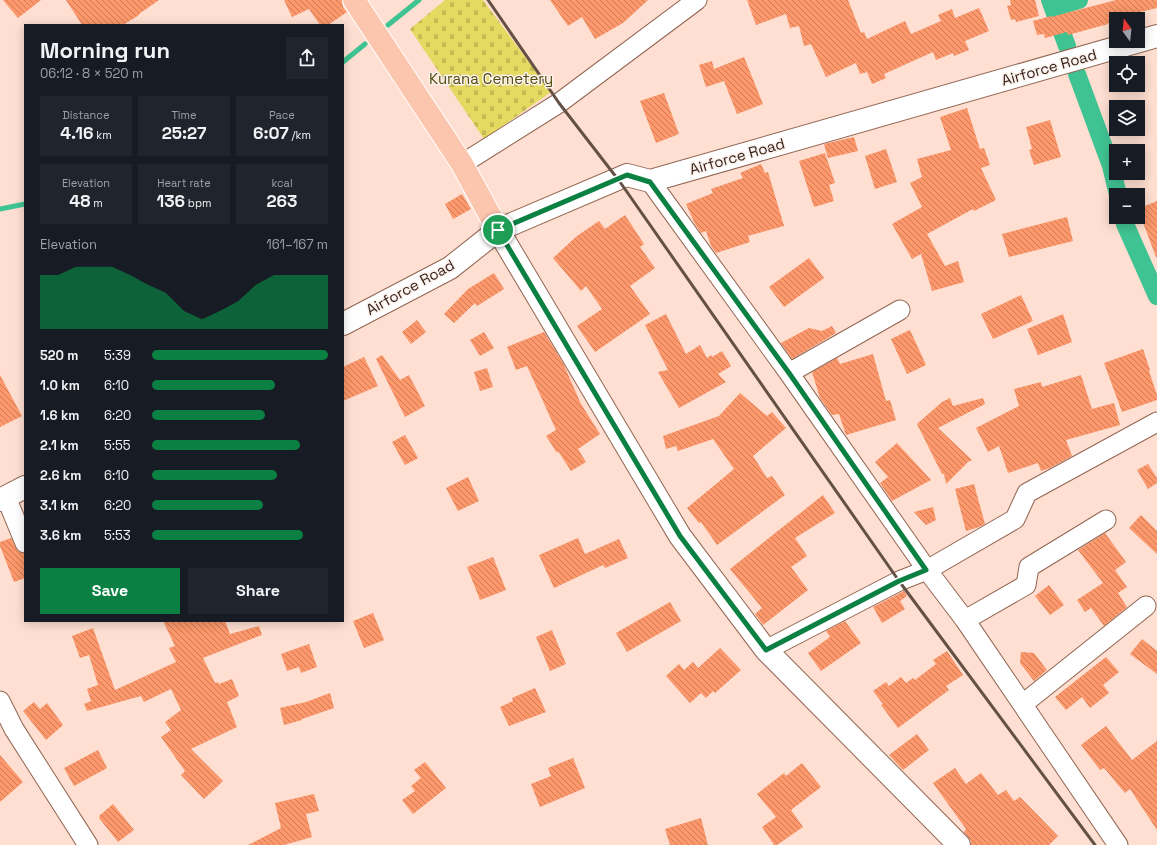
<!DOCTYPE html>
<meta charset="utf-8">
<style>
:root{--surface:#171b24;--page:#20242c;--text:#f1f3f6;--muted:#9ea1a6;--accent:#0b8043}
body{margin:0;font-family:"Space Grotesk",sans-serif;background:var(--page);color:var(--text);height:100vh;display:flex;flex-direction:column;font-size:15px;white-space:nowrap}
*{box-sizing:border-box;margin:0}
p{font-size:13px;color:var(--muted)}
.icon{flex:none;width:22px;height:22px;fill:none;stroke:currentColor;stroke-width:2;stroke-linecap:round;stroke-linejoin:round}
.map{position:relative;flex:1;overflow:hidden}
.drawer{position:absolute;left:24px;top:24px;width:320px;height:598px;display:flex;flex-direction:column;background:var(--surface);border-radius:0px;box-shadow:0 2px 10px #0003}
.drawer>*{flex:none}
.needle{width:26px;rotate:345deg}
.controls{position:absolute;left:1109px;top:12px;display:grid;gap:8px}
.controls a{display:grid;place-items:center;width:36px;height:36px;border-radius:0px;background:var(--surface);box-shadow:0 2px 10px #0003;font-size:20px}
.pin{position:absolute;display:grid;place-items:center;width:34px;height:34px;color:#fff;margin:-17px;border:2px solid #fff;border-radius:50%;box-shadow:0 1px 4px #0007}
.round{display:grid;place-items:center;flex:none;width:42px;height:42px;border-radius:0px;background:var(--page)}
.overview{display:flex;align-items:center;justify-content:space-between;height:68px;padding:0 16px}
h1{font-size:22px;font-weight:800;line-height:30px}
.stats{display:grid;grid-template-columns:repeat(3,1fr);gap:6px;height:68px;padding:4px 16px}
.stats div{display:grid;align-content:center;border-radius:0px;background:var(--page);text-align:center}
.stats b{font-size:17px;font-weight:800}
.stats small{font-size:11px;font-weight:400}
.stats p{font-size:11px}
.chart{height:112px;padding:8px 16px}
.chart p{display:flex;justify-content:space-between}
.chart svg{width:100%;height:72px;margin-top:4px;fill:var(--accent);opacity:.7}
.button{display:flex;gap:8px;margin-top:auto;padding:8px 16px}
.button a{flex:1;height:46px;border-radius:0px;background:var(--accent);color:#fff;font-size:16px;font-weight:800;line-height:46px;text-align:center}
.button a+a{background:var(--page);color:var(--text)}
ul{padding:0 16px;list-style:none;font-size:13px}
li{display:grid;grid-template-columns:64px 48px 1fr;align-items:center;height:30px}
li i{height:10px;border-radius:5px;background:var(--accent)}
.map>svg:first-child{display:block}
</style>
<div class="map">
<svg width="1157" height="845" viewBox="0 0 1157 845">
<defs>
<pattern id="cemetery-stones" width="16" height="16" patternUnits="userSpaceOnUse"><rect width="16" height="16" fill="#e5da61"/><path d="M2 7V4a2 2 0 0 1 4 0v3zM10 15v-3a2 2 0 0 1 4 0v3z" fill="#c5bb54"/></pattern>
<pattern id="building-back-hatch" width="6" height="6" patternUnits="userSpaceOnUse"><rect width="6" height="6" fill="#fc986b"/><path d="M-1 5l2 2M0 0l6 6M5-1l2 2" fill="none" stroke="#cd7b57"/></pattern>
</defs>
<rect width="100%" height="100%" fill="#fedfd1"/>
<!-- cemetery -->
<path fill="url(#cemetery-stones)" d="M445,0h38l68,92 -67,47 -74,-110z"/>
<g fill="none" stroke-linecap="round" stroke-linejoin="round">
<!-- stream -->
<path stroke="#40c392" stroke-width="5" d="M388,25l31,-25
M343,62l22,-18
M0,209l25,-5"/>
<!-- canal -->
<path stroke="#40c392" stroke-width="18" d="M1050,0l17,46
M1053,8l26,-8
M1077,74l34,92 7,29
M1124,217l1,7 32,72"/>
</g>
<!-- building -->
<path fill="url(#building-back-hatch)" d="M3,0h38l-23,18z
M66,0h93l-20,14v1l-16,10h-41z
M284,0h58l1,7 4,5 -19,13h-8l-11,-16 -17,8z
M550,0h98l-25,23 -28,16 -13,-22 -14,9z
M747,0h101l13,33 3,-1 3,7 38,-18 6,13 30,-13 -3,-6 14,-6 3,9 24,-10 10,23 -24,10 4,9 -15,6 -1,-3 -17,7 -3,-8 -49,22 2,4 -14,6 -5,-12 -7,2 -4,-11 -30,14 -15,-33 -7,2 -5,-20 -9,2 -4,-14 -30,11z
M1010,0h25l4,16 -23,6 -1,-3 -4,1 -4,-14 4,-1z
M1116,0h41v8l-17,4v1l-19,6h-5v2l-8,2v1l-40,11 -1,-3 -22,6 -1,-4 -7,1 -4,-14 18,-5v1z
M744,57l19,47 -26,10 -13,-33 -18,6 -7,-22 13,-4 2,8z
M664,93l15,41 -23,9 -16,-42z
M967,108l13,41 4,-1 6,17 -9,3 15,32 -22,11 -1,-2 -46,25 18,32 13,-5 6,21 -32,9 -11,-37 -9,5 -20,-35 30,-17 -12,-24 12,-6 -5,-18 34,-9 -11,-33z
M1050,120l11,37 -27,8 -5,-15 3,-1 -6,-22z
M854,137l4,14 -30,7 -4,-14z
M886,149l11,33 -22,7 -10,-33z
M825,153l10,30 -6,2 5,16 -20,6 -15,-46z
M761,164l4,9 3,-1 16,54 -36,10 2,6 -34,11 -5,-7 -5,-15 -5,2 -6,-9 -9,-20 27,-11 -2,-4 32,-11 -3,-5z
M462,194l9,15 -18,10 -8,-15z
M1157,201v56h-1l-18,-48z
M625,215l19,29 -4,3 15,21 -25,18 20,28 -55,38 -18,-26 25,-17 -16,-23 -5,5 -28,-33 24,-22 22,-15 6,8z
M1067,217l6,24 -64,16 -7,-23z
M809,258l15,20 -40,29 -15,-20z
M494,273l10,16 -27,17 -2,-3 -21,20 -10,-9 24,-25z
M1021,295l12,26 -40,18 -12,-25z
M666,314l20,40 14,-9 7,13 4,-3 1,2 10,-6 9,15 -13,8 8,8 -47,26 -21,-36 10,-2 -23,-45z
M1063,314l9,28 -34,13 -11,-26z
M417,320l9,12 -15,12 -9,-12z
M832,326l4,7 -44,26 -11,-16 28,-15 13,3z
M910,330l16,35 -19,9 -16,-35z
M484,332l10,16 -14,8 -10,-16z
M544,332l19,31 18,41 19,30 -22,15 8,13 -15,9 -13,-20 -1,2 -11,-17 10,-6 -29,-64 -11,4 -9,-23z
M1143,349l7,21 -1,1 8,24v5l-35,12 -18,-49z
M873,354l13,47 4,-1 6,20 -50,15 -7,-21 -7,1 -12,-17 -8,-26 25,-14 3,6z
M382,355l18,25 9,-5 16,31 -20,11 -29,-58z
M364,357l14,29 -35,15v-34z
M487,368l6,19 -13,4 -6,-19z
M0,375l22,41 -22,11z
M1081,375l11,34 22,-6 6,22 -54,15 6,16 -22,12 -9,3 -3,-8 -30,10 -9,-27 -11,6 -12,-24 43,-22 -5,-17 27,-7 1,5z
M740,393l27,23 5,-4 14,16 -33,28 14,22 5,-2 13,19 -68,50 -16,-23 -2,1 -12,-15 47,-39 -21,-30 -35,12 -2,-5 -10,3 -3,-13 56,-20z
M950,398l3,8 30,-8 2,6 -47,24 34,32 -4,2 -22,22 -2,-10h-2l-25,-50 25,-22z
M405,435l13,23 -13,7 -13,-23z
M897,443l34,37 -39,21 -12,-18 8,-6 -13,-15z
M1148,464l9,14v5l-9,6 -11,-19z
M468,477l11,24 -21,10 -12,-23z
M974,484l11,40 -6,3 -13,4 -11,-42z
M823,495l12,18 -40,25 12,18 -16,11 17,23 -45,35 -8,-11 7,-6 -32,-39z
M933,507l3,13 -10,5 -12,-13z
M1141,515l16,16v23l-28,-26z
M1105,533l21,29 -11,8 12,17 -9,6 9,14 -23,19 -13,-18 -6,4 -8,-12 26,-17 -25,-33z
M11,538l7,13 7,3v24l-11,4 -14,-36v-4z
M578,538l7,16 34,-15 9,19 -23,10 -2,-3 -49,23 -15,-33z
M493,557l13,33 -26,10 -13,-33z
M1049,585l15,20 -14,10 -15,-19z
M904,591l3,5 -7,5 5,8 -23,14 -9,-16z
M670,602l11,19 -54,31 -11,-19z
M373,613l11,27 -20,8 -11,-27z
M163,621h62l5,13 29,-8 3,9 -59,23 12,25 3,-1 1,2 13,-5 7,17 -12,6 10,25 -46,22 32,32 -19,18 -23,-24 4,-4 -24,-34 10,-7 -6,-8 16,-12 -10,-21 -27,13 -3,-6 -54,15 -3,-7 7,-3 -4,-12 11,-4 -9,-30 -9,3 -8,-22 21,-8 22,62 61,-28 -7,-14 6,-2z
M845,621l16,22 -40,28 -13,-18 22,-16 -4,-6z
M552,630l14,34 -16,7 -14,-34z
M1142,639l15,12v23l-27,-20z
M309,644l8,23 -16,6 -2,-6 -12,4 -6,-17z
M720,648l21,22 -26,23 -2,-2 -7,7 -5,-5 -11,10 -24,-27 13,-12 5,6 9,-8 5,6z
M947,651l16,24 -17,11 3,4 -51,38 -17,-23 2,-1 -10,-13 13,-9 3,4 12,-9 5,6 7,-5 2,2 21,-16 -3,-4z
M1021,652l13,1 13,17 -13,11 -14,-18z
M1106,657l13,15 -16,13 6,8 -19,15 -8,-11 -16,13 -11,-13z
M535,688l11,24 -37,14 -9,-19 13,-6 -1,-3z
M330,693l4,15 -32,11v1l-18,5 -4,-17 26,-6z
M34,702l6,7 7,-6 16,22 -17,15 -23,-29z
M1106,726l26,34 25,-19v89l-27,-41 -5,4 -21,-25 -4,2 -19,-25z
M917,734l12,16 -26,20 -14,-15z
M98,750l9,18 -33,18 -10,-18z
M0,755l23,27 -23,20z
M573,758l12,30 -45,19 -9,-23 20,-8 -3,-8z
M425,762l21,26 -33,26 -11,-14 13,-9 -4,-5 10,-8 -7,-8z
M802,763l19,24 -30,23 12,17 -26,18h-3l-12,-18 14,-10 -19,-23 27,-21 2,3z
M955,768l11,16 15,-11 17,22 8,-5 8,11 6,-4 38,39 -9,9h-78v-4l-3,-4 -4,-5 2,-3 -33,-46z
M314,794l5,17 -13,3 6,23 -28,8h-36l33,-17 -6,-25z
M113,804l21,26 -16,12 -19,-24h1l-1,-2z
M701,818l7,27h-38l-5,-16z"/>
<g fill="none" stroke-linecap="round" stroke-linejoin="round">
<!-- street casing -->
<g stroke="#926552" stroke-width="21">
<path id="street" d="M462,164l97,-61 138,-103
M650,181l139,192 138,197 38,50 153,225
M789,373l111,-63
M6,497l19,46
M965,620l61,-35 3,-18 77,-47
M766,650l133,-69 28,-11 88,-51 12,-26 130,-71
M0,701l14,28 74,116
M1023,704l123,-98"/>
</g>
<!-- secondary casing -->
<g stroke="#926552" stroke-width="24">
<path id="secondary" d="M498,230l182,306 86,114 193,195
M343,324l107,-56 48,-38 129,-55 23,6 507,-145
M0,500l25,-13"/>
</g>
<!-- primary casing -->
<g stroke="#fff" stroke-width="24">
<path id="primary" d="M354,0l108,164 36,66"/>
</g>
<!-- street -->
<use href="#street" stroke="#fff" stroke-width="19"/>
<!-- secondary -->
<use href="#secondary" stroke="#fff" stroke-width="22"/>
<!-- primary -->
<use href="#primary" stroke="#fcc5ad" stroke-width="22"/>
<!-- rail -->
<path stroke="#655046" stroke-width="3" d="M488,0l71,103 61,79 279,399 196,264"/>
</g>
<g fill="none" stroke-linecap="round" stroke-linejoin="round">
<!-- route casing -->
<g stroke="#fff" stroke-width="8">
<path id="route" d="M627,175l23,7 139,191 137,197 -27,11 -133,69 -86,-114 -182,-306z"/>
</g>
<!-- route -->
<use href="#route" stroke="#0b8043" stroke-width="5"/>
</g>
<g text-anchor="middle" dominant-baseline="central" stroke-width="3" stroke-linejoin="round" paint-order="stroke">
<!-- street labels -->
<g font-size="15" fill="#311f17" stroke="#fcf1ec">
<text transform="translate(1049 67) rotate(-16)">Airforce Road</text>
<text transform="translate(737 156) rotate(-16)">Airforce Road</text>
<text transform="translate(410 287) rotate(-29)">Airforce Road</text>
</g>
<!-- park labels -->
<g font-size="15" fill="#514c0e" stroke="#fcf1ec">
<text x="491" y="78">Kurana Cemetery</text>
</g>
</g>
</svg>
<div class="controls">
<a><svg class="needle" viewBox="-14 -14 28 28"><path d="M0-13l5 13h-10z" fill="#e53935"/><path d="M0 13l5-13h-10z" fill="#9ea1a6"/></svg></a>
<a><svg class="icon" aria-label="locate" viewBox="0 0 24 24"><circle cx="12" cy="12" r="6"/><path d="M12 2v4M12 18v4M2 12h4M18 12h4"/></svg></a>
<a><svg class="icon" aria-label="layers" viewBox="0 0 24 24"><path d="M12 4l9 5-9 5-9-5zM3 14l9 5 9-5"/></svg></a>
<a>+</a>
<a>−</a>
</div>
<div class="pin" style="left:498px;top:230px;background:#1e9e55"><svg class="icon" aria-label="arrive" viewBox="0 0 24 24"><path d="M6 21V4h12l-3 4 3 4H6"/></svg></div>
<section class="drawer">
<div class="overview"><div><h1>Morning run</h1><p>06:12 · 8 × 520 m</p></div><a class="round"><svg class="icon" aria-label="share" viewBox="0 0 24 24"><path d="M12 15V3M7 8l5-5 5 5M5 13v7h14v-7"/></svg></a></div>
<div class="stats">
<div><p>Distance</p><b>4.16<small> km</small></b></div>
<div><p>Time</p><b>25:27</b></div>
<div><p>Pace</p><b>6:07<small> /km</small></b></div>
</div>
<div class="stats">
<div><p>Elevation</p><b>48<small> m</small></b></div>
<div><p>Heart rate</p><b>136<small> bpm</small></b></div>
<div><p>kcal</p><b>263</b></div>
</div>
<div class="chart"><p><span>Elevation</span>161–167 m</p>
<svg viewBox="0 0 160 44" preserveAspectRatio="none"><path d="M0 44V11L10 11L20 6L30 6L40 6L50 11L60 17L70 22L80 33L90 38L100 33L110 27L120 17L130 11L140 11L150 11L160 11V44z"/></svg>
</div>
<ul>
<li><b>520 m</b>5:39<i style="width:100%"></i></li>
<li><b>1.0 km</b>6:10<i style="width:70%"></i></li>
<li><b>1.6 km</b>6:20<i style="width:64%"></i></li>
<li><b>2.1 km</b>5:55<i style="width:84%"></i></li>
<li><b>2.6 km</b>6:10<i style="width:71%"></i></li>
<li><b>3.1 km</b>6:20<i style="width:63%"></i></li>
<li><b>3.6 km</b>5:53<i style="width:86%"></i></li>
</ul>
<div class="button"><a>Save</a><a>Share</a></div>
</section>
</div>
